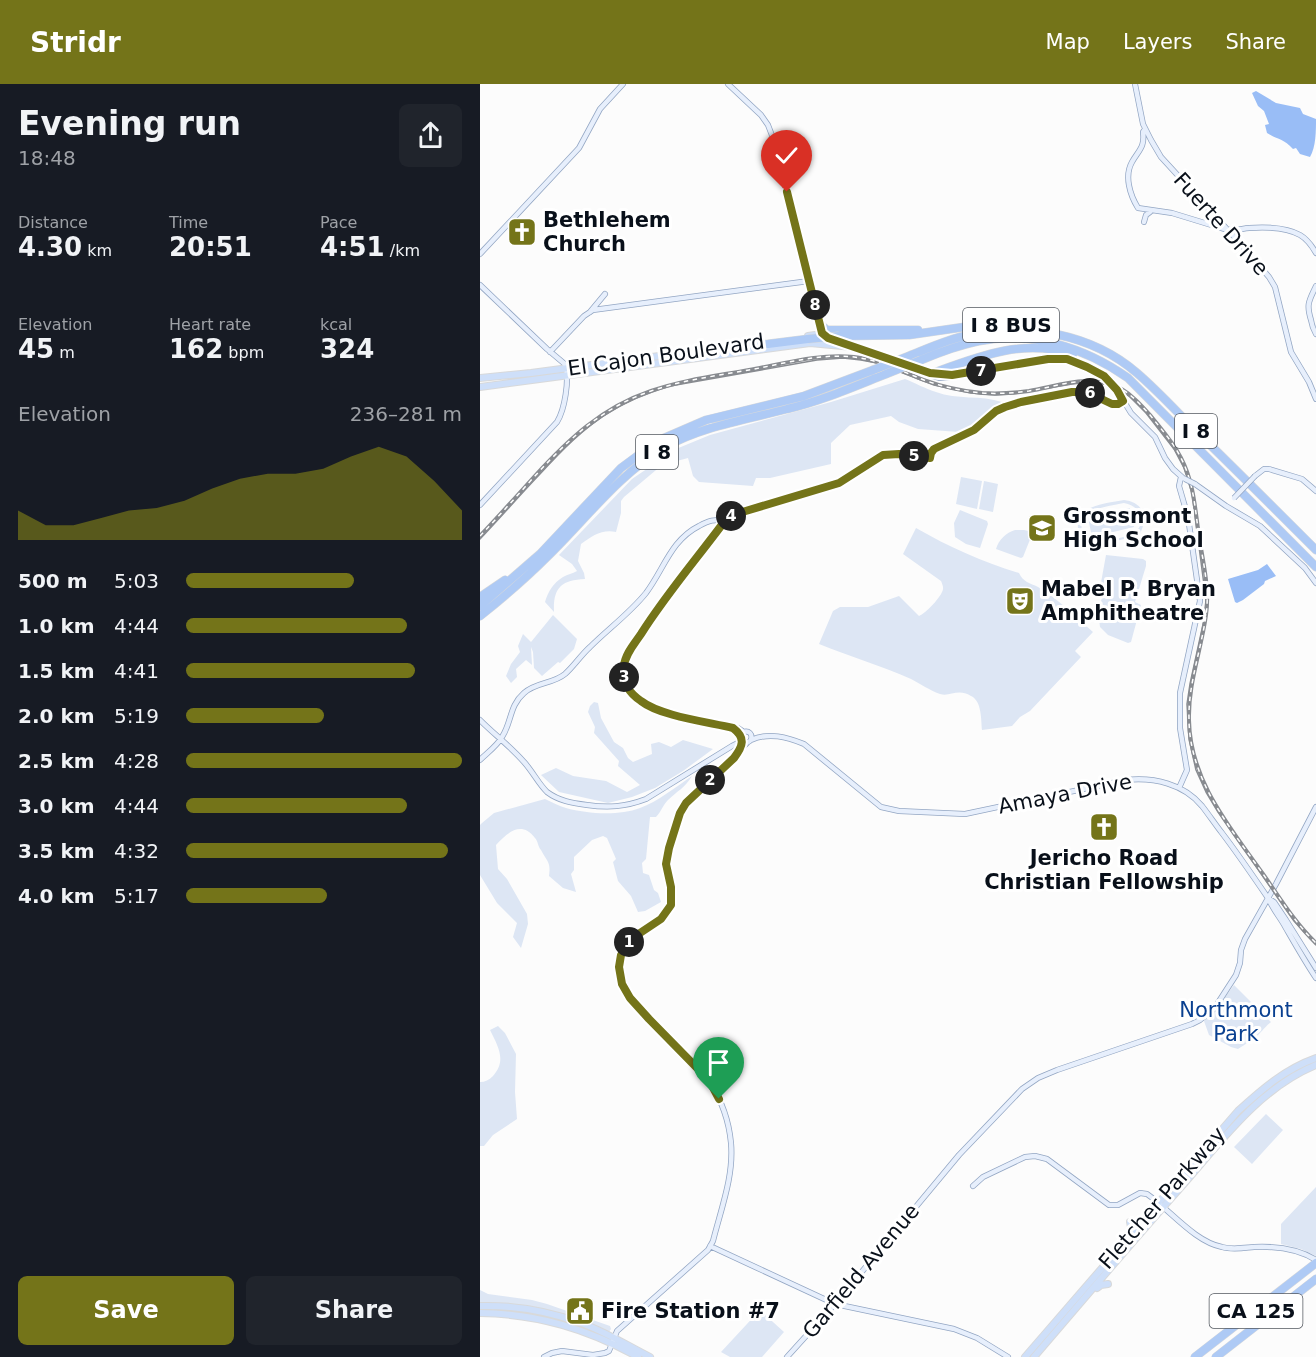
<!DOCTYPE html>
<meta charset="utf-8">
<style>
:root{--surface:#171b24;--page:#20242c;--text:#f1f3f6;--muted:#9ea1a6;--accent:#747419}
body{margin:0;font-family:"DejaVu Sans",sans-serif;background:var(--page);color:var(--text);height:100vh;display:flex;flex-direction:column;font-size:22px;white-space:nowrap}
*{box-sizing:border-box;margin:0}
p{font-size:20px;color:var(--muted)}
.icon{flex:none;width:33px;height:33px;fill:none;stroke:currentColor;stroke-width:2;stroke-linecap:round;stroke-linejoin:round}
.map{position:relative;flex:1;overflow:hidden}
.details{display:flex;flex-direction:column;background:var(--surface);width:480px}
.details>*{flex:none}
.pin{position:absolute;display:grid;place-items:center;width:51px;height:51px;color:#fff;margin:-62px -26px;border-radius:50% 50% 50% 0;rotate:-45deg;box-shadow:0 0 6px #0007}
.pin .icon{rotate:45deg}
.km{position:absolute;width:30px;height:30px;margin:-15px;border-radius:50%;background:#222;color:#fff;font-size:16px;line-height:30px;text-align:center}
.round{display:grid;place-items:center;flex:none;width:63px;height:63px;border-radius:9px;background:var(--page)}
.overview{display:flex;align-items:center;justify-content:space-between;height:102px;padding:0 18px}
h1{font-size:33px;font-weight:700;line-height:45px}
.metrics{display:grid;grid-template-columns:repeat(3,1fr);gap:9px;height:102px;padding:6px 18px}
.metrics div{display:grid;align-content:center}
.metrics b{font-size:26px;font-weight:700}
.metrics small{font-size:16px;font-weight:400}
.metrics p{font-size:16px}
.chart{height:168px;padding:12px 18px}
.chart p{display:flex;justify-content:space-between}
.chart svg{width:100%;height:108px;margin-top:6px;fill:var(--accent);opacity:.7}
.cta{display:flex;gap:12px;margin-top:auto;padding:12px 18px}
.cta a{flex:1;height:69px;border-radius:9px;background:var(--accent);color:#fff;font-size:24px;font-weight:700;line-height:69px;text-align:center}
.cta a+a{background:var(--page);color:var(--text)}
ul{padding:0 18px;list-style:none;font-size:20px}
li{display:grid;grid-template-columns:96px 72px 1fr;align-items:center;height:45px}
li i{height:15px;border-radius:8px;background:var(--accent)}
header{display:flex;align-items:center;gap:36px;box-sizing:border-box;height:84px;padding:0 30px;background:var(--accent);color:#fff}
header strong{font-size:28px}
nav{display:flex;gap:33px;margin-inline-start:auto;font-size:21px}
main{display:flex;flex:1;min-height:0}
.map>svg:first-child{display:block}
</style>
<header>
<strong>Stridr</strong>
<nav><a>Map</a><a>Layers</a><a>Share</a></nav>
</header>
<main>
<section class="details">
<div class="overview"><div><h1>Evening run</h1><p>18:48</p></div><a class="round"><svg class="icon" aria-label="share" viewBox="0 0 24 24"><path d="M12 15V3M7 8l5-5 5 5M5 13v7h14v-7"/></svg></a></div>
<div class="metrics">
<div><p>Distance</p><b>4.30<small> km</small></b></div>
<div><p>Time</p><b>20:51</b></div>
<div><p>Pace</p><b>4:51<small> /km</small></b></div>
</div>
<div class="metrics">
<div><p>Elevation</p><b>45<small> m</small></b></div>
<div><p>Heart rate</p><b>162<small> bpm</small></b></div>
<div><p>kcal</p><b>324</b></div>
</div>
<div class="chart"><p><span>Elevation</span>236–281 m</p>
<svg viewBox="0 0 160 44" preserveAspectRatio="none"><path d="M0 44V32L10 38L20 38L30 35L40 32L50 31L60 28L70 23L80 19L90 17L100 17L110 15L120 10L130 6L140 10L150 20L160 32V44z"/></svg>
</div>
<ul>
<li><b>500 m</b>5:03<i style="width:61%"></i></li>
<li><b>1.0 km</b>4:44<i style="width:80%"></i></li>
<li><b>1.5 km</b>4:41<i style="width:83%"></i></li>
<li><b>2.0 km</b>5:19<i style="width:50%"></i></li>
<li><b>2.5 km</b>4:28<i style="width:100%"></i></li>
<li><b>3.0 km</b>4:44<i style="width:80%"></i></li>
<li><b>3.5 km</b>4:32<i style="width:95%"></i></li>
<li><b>4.0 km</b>5:17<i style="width:51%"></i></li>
</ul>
<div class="cta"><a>Save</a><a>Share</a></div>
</section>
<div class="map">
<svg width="836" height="1273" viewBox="0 0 836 1273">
<rect width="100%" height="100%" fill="#fcfcfc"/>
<!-- green -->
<path fill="#dde6f4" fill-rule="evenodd" d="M425,295c10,4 21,10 31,13 21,8 45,3 66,10l-32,26 -11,4 -41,-3 -19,-7 -8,-6 -41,9 -19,18v21l-61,14h-14l-3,8 -54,-4 -6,-6 -5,-18 -26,7 -38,32 -3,4v12l-5,19c-14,-3 -24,4 -35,12l-3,17 6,12 1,6c-24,1 -32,9 -31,33l-9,-10c3,-10 8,-19 18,-25 5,-3 9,-3 14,-6l-5,-7 -13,-9 73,-76 44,-30 34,-14 121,-33z
M481,393l21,4 -5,28 -21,-5z
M504,397l14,3 -5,28 -14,-3z
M644,416c11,1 21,8 20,20 0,6 -3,10 -4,15l-56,14 -1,-4 7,-2c-6,-3 -11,-8 -12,-15 -3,-23 30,-25 46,-28zM644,419c16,2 25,21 9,30 -8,5 -23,7 -32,8 -16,2 -27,-17 -14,-28 8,-5 28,-8 37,-10z
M650,424l4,19 -42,10 -4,-19z
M480,426l27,11 1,3 -8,24 -14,-4 -11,-7 -1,-14z
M436,444c33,19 67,34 103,45 4,9 11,10 19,14 20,12 37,29 55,45l-18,19 6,6 -51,54 -10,6 -8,9 -30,4c-1,-10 0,-29 -11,-34 -13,-8 -21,1 -31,-2 -11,-4 -19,-10 -29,-15 -29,-13 -62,-23 -92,-35l14,-33 7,-4h28l31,-11 20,20c7,-3 20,-17 23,-24 2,-4 1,-6 -1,-11l-38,-27z
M535,446h9l9,2 -10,25 -2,1 -25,-9c3,-10 10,-16 19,-19z
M626,471l37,4 3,2v5l-11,36 6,3 -10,37 -3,1 -20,-8 -8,-8 -2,-15 5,-18 -3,-6z
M73,531l24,24 -3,10 -14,14 -2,-1 -16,14 -8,-8 -1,-16 -2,-5 1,18 -6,-5 -10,9 1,8 -6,6 -5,-7 5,-12 9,-12 -2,-6 5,-12 8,8z
M114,618l4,1 3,15 13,24 9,6 5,10 5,4 19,-8 -1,-10 8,-2 12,5 12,-7 30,9 -30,22 -28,17 -23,9 -24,6 -49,-11 -18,-17 15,-7 17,8 33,5 21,11 13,-7 -22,-19 1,-5 -25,-28 1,-6 -7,-15 2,-6z
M212,692c-7,12 -15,15 -24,24 -5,5 -7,12 -12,17h-6l-4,42 -4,4 1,10 6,2 5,15 4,3 3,9 -16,9 -7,1 -7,-16 -13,-15 -5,-19 3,-3 -9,-21 -4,-2 -11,4 -18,17v13l-3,4 5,18 -13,-4 -14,-12c2,-15 -2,-14 -8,-26 -3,-3 -3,-9 -6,-12 -14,-18 -28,-5 -39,7l2,24 9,10 20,35 1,10 -7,24 -8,-11 4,-14 -20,-20 -17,-28v-50l2,-2 12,-10 51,-14c7,3 14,7 21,9 22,6 53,8 74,0 17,-6 37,-22 52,-32z
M754,901l37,37c-5,4 -7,7 -11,11 -6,7 -15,11 -22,16l-7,-2 -22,-12 -5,-14 13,-13z
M18,942l7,7 11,21 -1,38 2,27 -24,16 -9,11h-4v-64c5,0 9,-2 13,-6 14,-15 5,-30 -3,-46z
M786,1030l17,16 -31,34 -18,-17z
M836,1103v69l-15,-7 -20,-5v-20z
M0,1206l8,4 44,6 15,4 63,22 1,3 -2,3 -78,-26 -51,-3z
M279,1227h2l23,21 -22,25h-32l-9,-5z"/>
<!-- water -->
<path fill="#99bdf6" d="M776,7l20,12 24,5 3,6 13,5c0,12 0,28 -6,38l-10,-3 -4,-6 -3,1c-10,-11 -15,-9 -26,-16l-2,-8 4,-1 -5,-13 -6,-5 -6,-13z
M787,480l9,12 -11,5 -1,3 -21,16 -6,3 -2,-1 -7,-23 30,-9z"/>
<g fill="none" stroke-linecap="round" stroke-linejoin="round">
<!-- secondary casing -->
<g stroke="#93a6c3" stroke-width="6">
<path id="secondary" d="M248,0l33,31 7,10 5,13 49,196 9,6 13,3 4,3
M655,0l8,40 8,16 10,17 76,83 32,37 6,10 16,65 18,30 7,17
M665,45l-2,3c2,15 -4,18 -11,30 -8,14 -2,33 6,46l34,5 49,15c9,4 18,1 28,0 15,-1 37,-1 51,7 7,4 12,11 16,18
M664,138l2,-7 4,-3
M0,170l99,-106 21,-39 23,-25
M0,201l67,64 19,16c3,16 -1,44 -9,57l-77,83
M836,202c-7,15 -10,18 -5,34 1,6 2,9 5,14
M110,228l15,-18
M70,268l34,-36 9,-6 216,-29
M458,289l15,2 8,-1 96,-16 19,3 28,16
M446,290l14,4 13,-1
M640,311l11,18 24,24 10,21 8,11 10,9
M775,392l9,-7h5l33,10 14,12
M715,400l31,22 34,20 45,42 11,15
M0,636c14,14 31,27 44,42 9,10 14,21 23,30 12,9 25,11 40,13 21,3 38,2 59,-6l86,-53 10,-5
M260.5 653a5.5 5.5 0 1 1 11 0a5.5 5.5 0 1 1-11 0Z
M264,648l-6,-4 -74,-16 -14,-5 -12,-8 -10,-10 -3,-6 -2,-11 4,-16 28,-44 66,-86 9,-9 9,-4 100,-30 44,-28 16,-1 31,4 1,-5 3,-4 40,-19 22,-19 9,-4 16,-5 58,-11c6,1 11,2 16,4 10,5 16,13 28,6
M271,656c18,-8 36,-3 53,4l77,63 18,4 66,3 161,-34c28,-3 58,4 76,26 7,9 13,18 20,27 16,21 31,43 46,65 4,9 10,17 15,25 11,19 21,37 33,55
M0,676c7,-7 17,-14 22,-23 10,-15 7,-31 22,-44 12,-11 29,-9 41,-19 9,-8 16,-19 25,-27 18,-18 40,-34 56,-54 18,-24 25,-53 53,-67 9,-5 16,-8 26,-4
M699,704l8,-18 -7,-42v-35l20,-92 -12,-84 -9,-31 2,-9
M788,814l6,4 12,18 30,48
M493,1102l10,-9 42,-20 10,-1 12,3 62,46h9l22,-12 7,1c23,16 48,48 75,53 10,3 21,1 32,0 22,-1 43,1 62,13
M230,1162l125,58 119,25 23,9 31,19
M64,1273l8,-4 10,-2 31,4 12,-2 4,-2 8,-20 91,-81 5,-9c8,-32 21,-65 18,-98 -2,-21 -9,-42 -21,-60 -21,-31 -92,-78 -91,-115 2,-39 45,-35 52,-65 3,-11 -2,-20 -4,-31 -2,-18 8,-54 19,-69l61,-60
M307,1273l48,-53 124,-149 63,-66 16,-11 19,-8 135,-46 8,-4 14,-11 22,-34 4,-12 1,-13 4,-11 31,-55 40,-77"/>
</g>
<!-- primary casing -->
<g stroke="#d8d9da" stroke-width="8">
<path id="primary" d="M328,252l14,-2
M0,294l51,-5 219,-29
M0,303l330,-44 43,4 77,26 6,-1
M652,1148l-2,-10 12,-1
M617,1204l4,-3 7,-1
M0,1222c33,-1 67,5 98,16 25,8 48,23 72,35
M0,1229c58,1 108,16 158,44
M545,1273l213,-246c24,-22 47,-42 78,-53
M554,1273c49,-57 97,-114 147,-170 40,-45 77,-98 135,-122"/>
</g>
<!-- highway casing -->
<g stroke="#d8d9da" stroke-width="9">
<path id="highway" d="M338,236l3,5 6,5h91
M359,252l70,-1 62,-9 35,-1
M268,261l20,-1 40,-5
M429,272c20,-8 39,-17 60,-21 57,-13 123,-1 168,38 21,18 40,39 59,58 40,39 80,79 120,119
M441,276c19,-8 38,-15 58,-19 53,-10 105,6 149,37l188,189
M456,288c46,-17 87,-33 137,-18
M0,513l25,-17
M0,522l60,-52 81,-86 27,-20 14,-9 44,-19 98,-24 69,-26
M0,532c24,-19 47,-39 68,-60 38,-37 71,-82 117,-109 38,-21 80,-27 122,-38 34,-8 66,-22 99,-35
M715,1273l121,-94
M736,1273l100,-78"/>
</g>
<!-- secondary -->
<use href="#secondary" stroke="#e7effc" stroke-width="4.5"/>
<!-- primary -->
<use href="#primary" stroke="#cedff9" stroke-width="6"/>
<!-- highway -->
<use href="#highway" stroke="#aecaf5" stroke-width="8"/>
<!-- tram -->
<path stroke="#888b90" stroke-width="1.5" d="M0,455c20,-21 39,-43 59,-64 22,-24 44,-47 72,-64 18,-11 38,-19 59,-25l147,-26 26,-2 18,2 16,3 57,22 37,8 24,2 18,-1 59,-10 19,-2 19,3 19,11 17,17 28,36 10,19 8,25 14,107 -2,20 -14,64 -3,20 2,35 7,31 10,22 12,20 76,109 22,24"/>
<!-- rail casing -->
<g stroke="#888b90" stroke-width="4">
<path id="rail" d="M0,452c18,-19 36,-39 54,-59 35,-38 67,-69 117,-86 31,-11 65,-15 98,-21 34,-6 70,-17 105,-13 25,3 47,14 70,23 19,7 38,11 58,13 16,1 32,0 47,-2 30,-5 62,-18 91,-3 12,7 21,17 30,27 11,14 23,27 31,43 13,25 14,51 18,78 4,26 11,53 7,79 -5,36 -18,69 -17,105 1,61 41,107 74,154 17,24 32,49 53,69"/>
</g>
<!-- rail -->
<use href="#rail" stroke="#fff" stroke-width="1.5" stroke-dasharray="4.5" stroke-linecap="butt"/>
<!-- secondary-bridge casing -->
<g stroke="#93a6c3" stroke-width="6" stroke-linecap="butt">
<path id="secondary-bridge" d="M624,293l6,5 10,13
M705,395l10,5
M754,414l21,-22"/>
</g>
<!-- highway-bridge casing -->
<g stroke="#d8d9da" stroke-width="9" stroke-linecap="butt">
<path id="highway-bridge" d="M328,255l31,-3
M393,286l36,-14
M406,290l35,-14"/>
</g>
<!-- secondary-bridge -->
<use href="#secondary-bridge" stroke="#e7effc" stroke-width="4.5"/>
<!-- highway-bridge -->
<use href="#highway-bridge" stroke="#aecaf5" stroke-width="8"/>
</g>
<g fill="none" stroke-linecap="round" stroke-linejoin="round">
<!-- route casing -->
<g stroke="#fff" stroke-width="12">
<path id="route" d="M239,1015l-9,-17 -10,-11 -51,-52 -19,-21 -8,-14 -3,-17 2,-12 6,-10 7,-8 27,-18 10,-14v-18l-5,-23 3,-16 11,-35 6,-10 48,-45c9,-12 12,-20 -1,-30 -25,-6 -73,-12 -92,-27 -12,-8 -20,-20 -17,-35 1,-12 11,-23 17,-32 24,-38 53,-72 80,-108l9,-9 9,-4 100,-30 44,-28 16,-1 31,4 1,-5 3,-4 40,-19 22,-19 9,-4 16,-5 51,-10h7l10,1 23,11h6l5,-3 -6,-11 -13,-14 -17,-9 -20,-8h-19l-96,16 -22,-2 -102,-35 -6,-5 -35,-141"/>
</g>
<!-- route -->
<use href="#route" stroke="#747419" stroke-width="8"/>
</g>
<!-- icons -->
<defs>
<g id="church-square" transform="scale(1.5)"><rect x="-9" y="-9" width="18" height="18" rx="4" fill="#747419" stroke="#fff"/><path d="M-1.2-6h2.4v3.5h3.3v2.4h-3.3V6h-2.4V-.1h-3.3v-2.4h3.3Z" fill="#fff"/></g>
<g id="school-square" transform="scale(1.5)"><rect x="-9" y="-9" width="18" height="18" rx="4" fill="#747419" stroke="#fff"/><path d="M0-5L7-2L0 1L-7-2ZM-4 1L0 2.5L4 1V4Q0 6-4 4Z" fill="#fff"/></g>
<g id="theatre-square" transform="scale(1.5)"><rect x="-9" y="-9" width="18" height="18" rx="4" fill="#747419" stroke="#fff"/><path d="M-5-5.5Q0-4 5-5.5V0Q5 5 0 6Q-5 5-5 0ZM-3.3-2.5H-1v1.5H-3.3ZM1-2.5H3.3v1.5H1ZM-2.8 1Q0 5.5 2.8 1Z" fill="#fff"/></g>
<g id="civic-square" transform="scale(1.5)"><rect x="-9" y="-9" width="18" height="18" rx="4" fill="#747419" stroke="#fff"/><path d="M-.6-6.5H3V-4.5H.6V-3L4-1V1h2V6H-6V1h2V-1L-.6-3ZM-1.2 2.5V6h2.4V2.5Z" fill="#fff"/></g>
</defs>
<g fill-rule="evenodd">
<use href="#church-square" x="42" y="148"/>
<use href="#school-square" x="562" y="444"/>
<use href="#theatre-square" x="540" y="517"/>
<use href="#church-square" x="624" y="743"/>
<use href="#civic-square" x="100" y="1227"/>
</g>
<g text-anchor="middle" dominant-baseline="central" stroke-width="6" stroke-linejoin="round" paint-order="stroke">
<!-- shield labels -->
<g fill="#fff" stroke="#53585f" stroke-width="1.5">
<rect x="483" y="224" width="96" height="34" rx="4.5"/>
<rect x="695" y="330" width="42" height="34" rx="4.5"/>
<rect x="156" y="351" width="42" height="34" rx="4.5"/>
<rect x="729.5" y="1210" width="93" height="34" rx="4.5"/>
</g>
<g font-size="20" font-weight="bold" fill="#09101a">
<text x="531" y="241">I 8 BUS</text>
<text x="716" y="347">I 8</text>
<text x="177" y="368">I 8</text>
<text x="776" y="1227">CA 125</text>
</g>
<!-- poi labels -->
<g font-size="21" font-weight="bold" fill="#09101a" stroke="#fff" text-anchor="start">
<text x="63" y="136">Bethlehem<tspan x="63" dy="24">Church</tspan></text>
<text x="583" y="432">Grossmont<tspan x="583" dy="24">High School</tspan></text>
<text x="561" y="505">Mabel P. Bryan<tspan x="561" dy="24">Amphitheatre</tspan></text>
<text x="624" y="774" text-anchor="middle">Jericho Road<tspan x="624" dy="24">Christian Fellowship</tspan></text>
<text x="121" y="1227">Fire Station #7</text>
</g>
<!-- street labels -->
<g font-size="21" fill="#09101a" stroke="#fff">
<text transform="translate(741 140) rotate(48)">Fuerte Drive</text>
<text transform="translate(186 271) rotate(-8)">El Cajon Boulevard</text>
<text transform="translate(585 710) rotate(-11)">Amaya Drive</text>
<text transform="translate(682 1114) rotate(-49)">Fletcher Parkway</text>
<text transform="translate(381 1187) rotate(-50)">Garfield Avenue</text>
</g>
<!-- park labels -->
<g font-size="21" fill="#0a4090" stroke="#fff">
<text x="756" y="926">Northmont<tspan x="756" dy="24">Park</tspan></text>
</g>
</g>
</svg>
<div class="pin" style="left:239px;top:1015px;background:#1e9e55"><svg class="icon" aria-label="arrive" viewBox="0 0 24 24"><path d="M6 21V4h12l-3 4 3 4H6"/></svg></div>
<div class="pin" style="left:307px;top:108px;background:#d93025"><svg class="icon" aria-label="check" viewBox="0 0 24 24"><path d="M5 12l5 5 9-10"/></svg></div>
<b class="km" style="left:149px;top:858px">1</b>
<b class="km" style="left:230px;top:696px">2</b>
<b class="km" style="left:144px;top:593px">3</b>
<b class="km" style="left:251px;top:432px">4</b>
<b class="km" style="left:434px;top:372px">5</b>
<b class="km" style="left:610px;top:309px">6</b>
<b class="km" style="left:501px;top:287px">7</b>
<b class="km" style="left:335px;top:221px">8</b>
</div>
</main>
